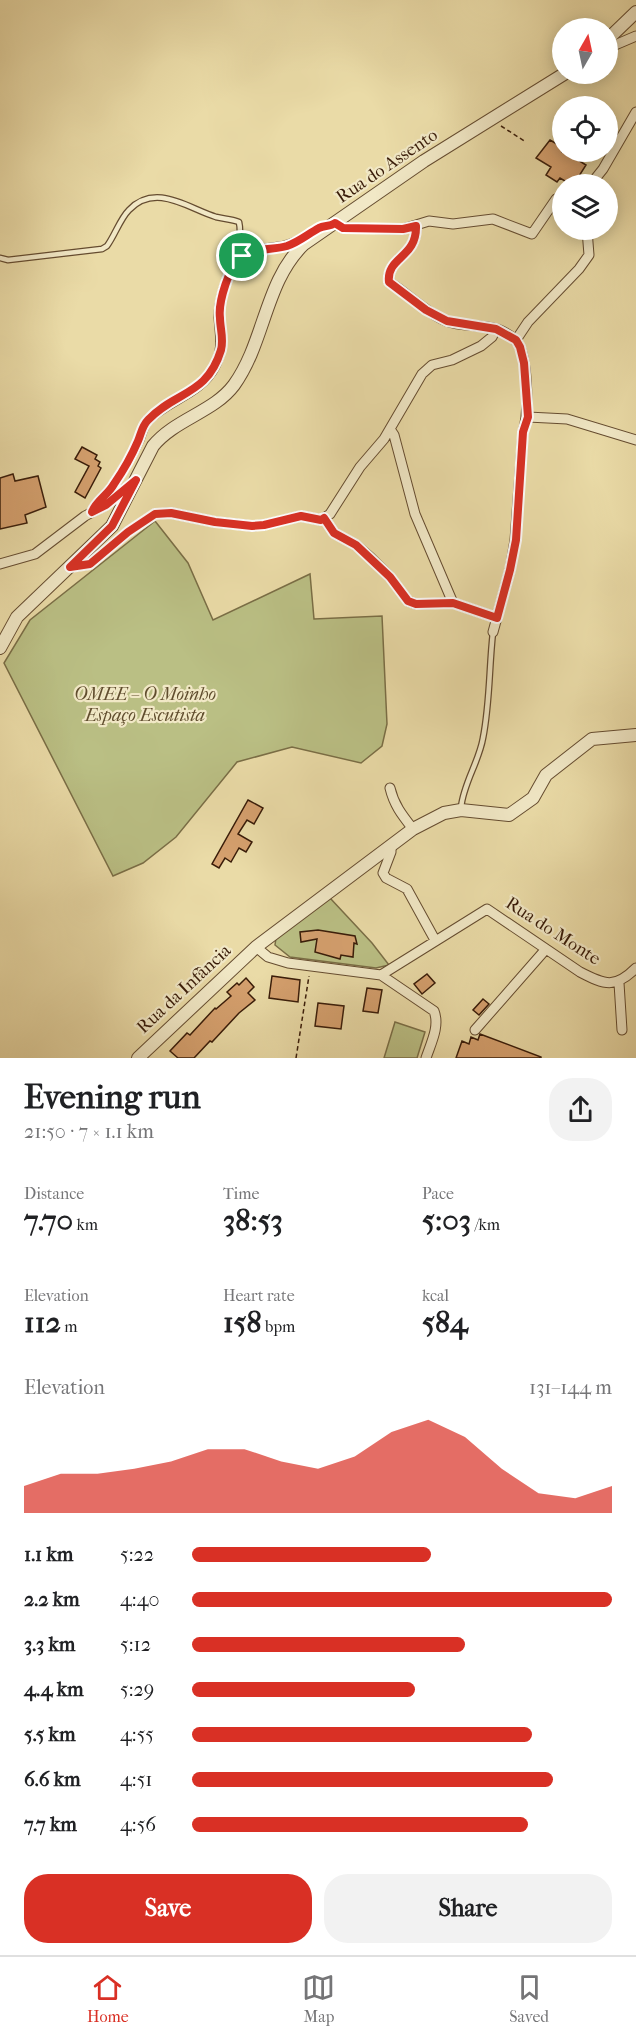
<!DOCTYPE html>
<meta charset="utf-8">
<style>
:root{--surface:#fff;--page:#f2f2f2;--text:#202124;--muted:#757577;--line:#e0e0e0;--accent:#d93025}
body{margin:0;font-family:"IM FELL French Canon",serif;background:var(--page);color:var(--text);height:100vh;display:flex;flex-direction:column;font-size:22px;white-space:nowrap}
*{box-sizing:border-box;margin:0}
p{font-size:20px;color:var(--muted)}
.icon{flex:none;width:33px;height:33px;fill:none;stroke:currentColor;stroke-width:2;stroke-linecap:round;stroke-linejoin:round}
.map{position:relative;height:1058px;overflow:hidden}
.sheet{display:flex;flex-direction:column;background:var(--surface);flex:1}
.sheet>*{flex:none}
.needle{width:39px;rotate:9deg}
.controls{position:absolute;left:552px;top:18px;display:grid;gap:12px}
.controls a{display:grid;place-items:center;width:66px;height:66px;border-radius:50%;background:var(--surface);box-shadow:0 3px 15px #0003;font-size:30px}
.pin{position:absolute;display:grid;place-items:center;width:51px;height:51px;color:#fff;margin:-26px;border:3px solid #fff;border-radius:50%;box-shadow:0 2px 6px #0007}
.round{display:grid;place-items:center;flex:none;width:63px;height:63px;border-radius:24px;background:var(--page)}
.headline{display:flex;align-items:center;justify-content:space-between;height:102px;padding:0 24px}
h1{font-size:33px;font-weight:800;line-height:45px}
.stats{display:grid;grid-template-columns:repeat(3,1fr);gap:9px;height:102px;padding:6px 24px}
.stats div{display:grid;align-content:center}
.stats b{font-size:30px;font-weight:800}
.stats small{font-size:16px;font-weight:400}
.stats p{font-size:16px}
.chart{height:168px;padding:12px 24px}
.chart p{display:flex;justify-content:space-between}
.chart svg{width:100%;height:108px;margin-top:6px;fill:var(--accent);opacity:.7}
.action{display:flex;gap:12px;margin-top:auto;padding:12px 24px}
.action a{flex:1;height:69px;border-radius:24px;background:var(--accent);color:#fff;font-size:24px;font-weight:800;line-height:69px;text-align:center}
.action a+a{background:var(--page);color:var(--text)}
ul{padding:0 24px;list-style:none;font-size:20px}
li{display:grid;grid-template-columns:96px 72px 1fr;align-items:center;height:45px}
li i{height:15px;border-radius:8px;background:var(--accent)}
.dock{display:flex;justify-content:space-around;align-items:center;height:84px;border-top:2px solid var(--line);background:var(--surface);font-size:16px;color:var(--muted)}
.dock a{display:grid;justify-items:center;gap:3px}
.dock .on{color:var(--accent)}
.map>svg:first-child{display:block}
</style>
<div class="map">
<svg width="636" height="1058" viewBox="0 0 636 1058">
<rect width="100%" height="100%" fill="#eadba7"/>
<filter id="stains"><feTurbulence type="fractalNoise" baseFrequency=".00333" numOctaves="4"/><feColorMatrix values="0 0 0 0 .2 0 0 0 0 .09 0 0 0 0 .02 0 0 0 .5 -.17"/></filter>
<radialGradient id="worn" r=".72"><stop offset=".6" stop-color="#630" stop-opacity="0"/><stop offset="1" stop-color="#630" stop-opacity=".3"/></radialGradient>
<!-- green -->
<path fill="#babf84" stroke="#7a6e46" stroke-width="1.5" d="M155,521l33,42 25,57 97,-46 4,45 68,-3 5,108 -5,22 -21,17 -69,-16 -55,15 -61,75 -33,26 -30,13 -109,-213 26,-43z
M330,898l42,45 17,22 -13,3 -86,-11 -15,-12 1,-7z
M395,1022l30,10 -8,26h-33z"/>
<!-- building -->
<path fill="#d5a06e" stroke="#391c09" stroke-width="1.5" d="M550,140l12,7v5h14l-3,5 13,8 -12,19h-4l-10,-6 -3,4 -11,-7 5,-8 -15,-9z
M82,447l15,8 -2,4 5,3 -2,4 3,2 -16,30 -10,-6 14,-26 -14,-7z
M13,474l2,7 23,-5 8,31 -21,8 2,8 -27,6v-51z
M248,800l15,8 -9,16 -7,-4 -9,14 14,8 -6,10 -7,-4 -8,14 -6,-4 -6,10 -7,-4z
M318,930l37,6 2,8 -3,-1 -1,14 -12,-2 -1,4 -25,-7 2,-13 -16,3 -1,-10z
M427,974l8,9 -13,11 -8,-10z
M272,976l28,4 -2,22 -29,-4z
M246,978l8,9 -6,6 7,7 -16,13 -27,29 -2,-1 -16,17h-16l-8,-7 17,-18 3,2 25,-27 1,1 15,-13 -4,-4 10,-9 2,2z
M367,988l15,2 -4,23 -15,-2z
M483,999l6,5 -10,11 -6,-5z
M318,1003l26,3 -3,23 -26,-3z
M480,1034l61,23v1h-85l6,-17 7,3 2,-7 7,3z"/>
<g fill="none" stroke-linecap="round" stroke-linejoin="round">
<!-- service casing -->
<g stroke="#654c30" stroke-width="7">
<path id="service" d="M0,258l8,2 94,-11 5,-3c8,-11 13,-27 22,-36 27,-28 60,-1 87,7 8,2 15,2 23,5 3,12 -2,22 3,34
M461,808c2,-24 18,-46 22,-70 7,-35 6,-71 10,-106"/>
</g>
<!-- minor casing -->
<g stroke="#654c30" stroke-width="11">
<path id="minor" d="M608,48l28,-12
M591,184l12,-15 33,-57
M335,223l8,5 60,1 26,-8 24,3 40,-5 39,15 24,-35 6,-1
M416,226c1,32 -30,31 -27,56 19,12 36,30 57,39 16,6 34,3 51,8 8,3 18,9 22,16 9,19 10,68 4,87l-8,108 -5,30 -17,62
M516,340l12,-18 51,-53 10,-14 -2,-25
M528,417l39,2 69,21
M390,429l4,6 21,79 38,89
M92,512c4,-11 16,-17 22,-28 9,-13 18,-29 25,-44 3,-7 4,-15 9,-20 21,-21 53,-26 67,-54 9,-18 5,-31 4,-49 0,-16 9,-48 21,-59 11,-10 31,-9 44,-12 9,-2 17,-6 25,-11
M324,518l10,15 22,12 14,12 20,20 18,24 8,3 37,-1 44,15
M0,564l35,-10 50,-38 21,-11 25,-21
M70,567l20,-3 38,-32 27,-18 16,-1 44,9 37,4 12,-1 37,-9 20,4 9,-6 30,-47 24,-28 38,-65 10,-9 20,-5 29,-14 11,-9 4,-8
M390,788c4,17 12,27 23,41
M391,845v7l-8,21 3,5 21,11 28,51
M256,947l12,10 20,6 93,12 106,-66 93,63c25,13 35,17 56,-4
M381,975l53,36c6,15 -3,32 -8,47
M619,983l3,47
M475,1030l71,-81"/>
</g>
<!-- tertiary casing -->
<g stroke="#654c30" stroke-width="14">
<path id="tertiary" d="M608,39l28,-27
M0,648l17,-31 95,-91 41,-80c22,-27 61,-34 81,-61 31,-43 31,-104 70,-141l120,-83 140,-87
M138,1058l118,-111 157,-118 31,-16 17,-3 48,5 24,-17 13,-23 46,-36 44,-4"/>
</g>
<!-- path -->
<path stroke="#391c09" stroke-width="1.5" stroke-dasharray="4.5 3" stroke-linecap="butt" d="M501,126l25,16
M296,1058l13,-82"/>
<!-- service -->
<use href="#service" stroke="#f1e8c6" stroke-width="4.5"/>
<!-- minor -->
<use href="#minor" stroke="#f1e8c6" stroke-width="9"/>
<!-- tertiary -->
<use href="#tertiary" stroke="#f1e8c6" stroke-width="12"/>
</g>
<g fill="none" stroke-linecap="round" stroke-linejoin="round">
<!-- route casing -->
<g stroke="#fff" stroke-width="12">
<path id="route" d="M335,223l8,5 60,1 13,-3c1,32 -30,31 -27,56l37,28 21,11 49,8 20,11 4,7 4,16 4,54 -5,15 -7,108 -6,30 -13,48 -44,-15 -37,1 -8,-3 -18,-24 -34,-32 -22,-12 -10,-15 -3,2 -20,-4 -37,9 -12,1 -37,-4 -44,-9 -16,1 -27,18 -38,32 -20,3 42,-41 24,-46 -30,25 -14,7c4,-11 16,-17 22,-28 9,-13 18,-29 24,-43 3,-7 4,-15 10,-21 27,-29 59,-24 73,-70 3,-11 -1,-22 -1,-32 -2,-15 9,-54 23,-62 13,-8 30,-6 44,-10 12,-4 21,-12 32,-18 5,-3 11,-1 16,-5z"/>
</g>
<!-- route -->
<use href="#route" stroke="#d93025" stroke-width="8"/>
</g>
<g text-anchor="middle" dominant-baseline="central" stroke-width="4.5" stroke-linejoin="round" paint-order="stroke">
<!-- street labels -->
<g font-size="18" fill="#391c09" stroke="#f1e8c6">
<text transform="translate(387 166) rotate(-34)">Rua do Assento</text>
<text transform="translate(553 931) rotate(33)">Rua do Monte</text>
<text transform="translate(184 989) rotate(-43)">Rua da Infância</text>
</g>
<!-- park labels -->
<g font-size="18" font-style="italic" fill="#604d2e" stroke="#f1e8c6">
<text x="145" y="694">OMEE – O Moinho<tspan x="145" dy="21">Espaço Escutista</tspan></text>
</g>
</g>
<rect width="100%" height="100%" filter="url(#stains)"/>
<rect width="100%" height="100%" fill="url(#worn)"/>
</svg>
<div class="controls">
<a><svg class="needle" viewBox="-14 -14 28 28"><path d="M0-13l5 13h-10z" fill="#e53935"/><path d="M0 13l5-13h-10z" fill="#757577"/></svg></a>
<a><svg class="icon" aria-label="locate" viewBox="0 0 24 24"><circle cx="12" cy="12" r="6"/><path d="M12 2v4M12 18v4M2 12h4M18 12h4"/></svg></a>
<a><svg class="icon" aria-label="layers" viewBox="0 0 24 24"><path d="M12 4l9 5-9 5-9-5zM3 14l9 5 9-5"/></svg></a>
</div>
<div class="pin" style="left:242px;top:256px;background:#1e9e55"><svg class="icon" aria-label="arrive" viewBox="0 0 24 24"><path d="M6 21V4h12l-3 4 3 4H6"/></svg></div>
</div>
<section class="sheet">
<div class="headline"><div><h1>Evening run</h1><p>21:50 · 7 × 1.1 km</p></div><a class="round"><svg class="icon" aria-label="share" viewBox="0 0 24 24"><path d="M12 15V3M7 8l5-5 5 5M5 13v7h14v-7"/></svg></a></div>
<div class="stats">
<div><p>Distance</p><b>7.70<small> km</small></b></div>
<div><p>Time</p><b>38:53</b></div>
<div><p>Pace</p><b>5:03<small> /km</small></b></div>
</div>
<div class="stats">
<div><p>Elevation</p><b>112<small> m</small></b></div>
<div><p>Heart rate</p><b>158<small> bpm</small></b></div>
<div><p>kcal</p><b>584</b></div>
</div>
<div class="chart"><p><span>Elevation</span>131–144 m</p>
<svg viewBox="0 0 160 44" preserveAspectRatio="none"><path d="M0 44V33L10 28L20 28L30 26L40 23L50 18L60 18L70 23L80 26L90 21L100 11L110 6L120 13L130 26L140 36L150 38L160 33V44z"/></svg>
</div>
<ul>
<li><b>1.1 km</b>5:22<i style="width:57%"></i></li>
<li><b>2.2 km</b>4:40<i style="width:100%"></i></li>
<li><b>3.3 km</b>5:12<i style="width:65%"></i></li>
<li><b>4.4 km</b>5:29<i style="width:53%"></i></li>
<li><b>5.5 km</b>4:55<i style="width:81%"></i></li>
<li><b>6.6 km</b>4:51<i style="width:86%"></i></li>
<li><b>7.7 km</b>4:56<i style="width:80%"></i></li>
</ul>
<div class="action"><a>Save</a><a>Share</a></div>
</section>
<nav class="dock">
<a class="on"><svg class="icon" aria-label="home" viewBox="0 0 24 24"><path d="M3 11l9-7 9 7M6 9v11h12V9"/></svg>Home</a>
<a><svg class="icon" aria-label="map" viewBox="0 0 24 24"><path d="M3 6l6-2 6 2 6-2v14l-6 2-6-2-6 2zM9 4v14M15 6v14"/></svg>Map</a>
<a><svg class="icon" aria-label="saved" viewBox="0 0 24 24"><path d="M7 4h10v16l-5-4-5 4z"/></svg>Saved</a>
</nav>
